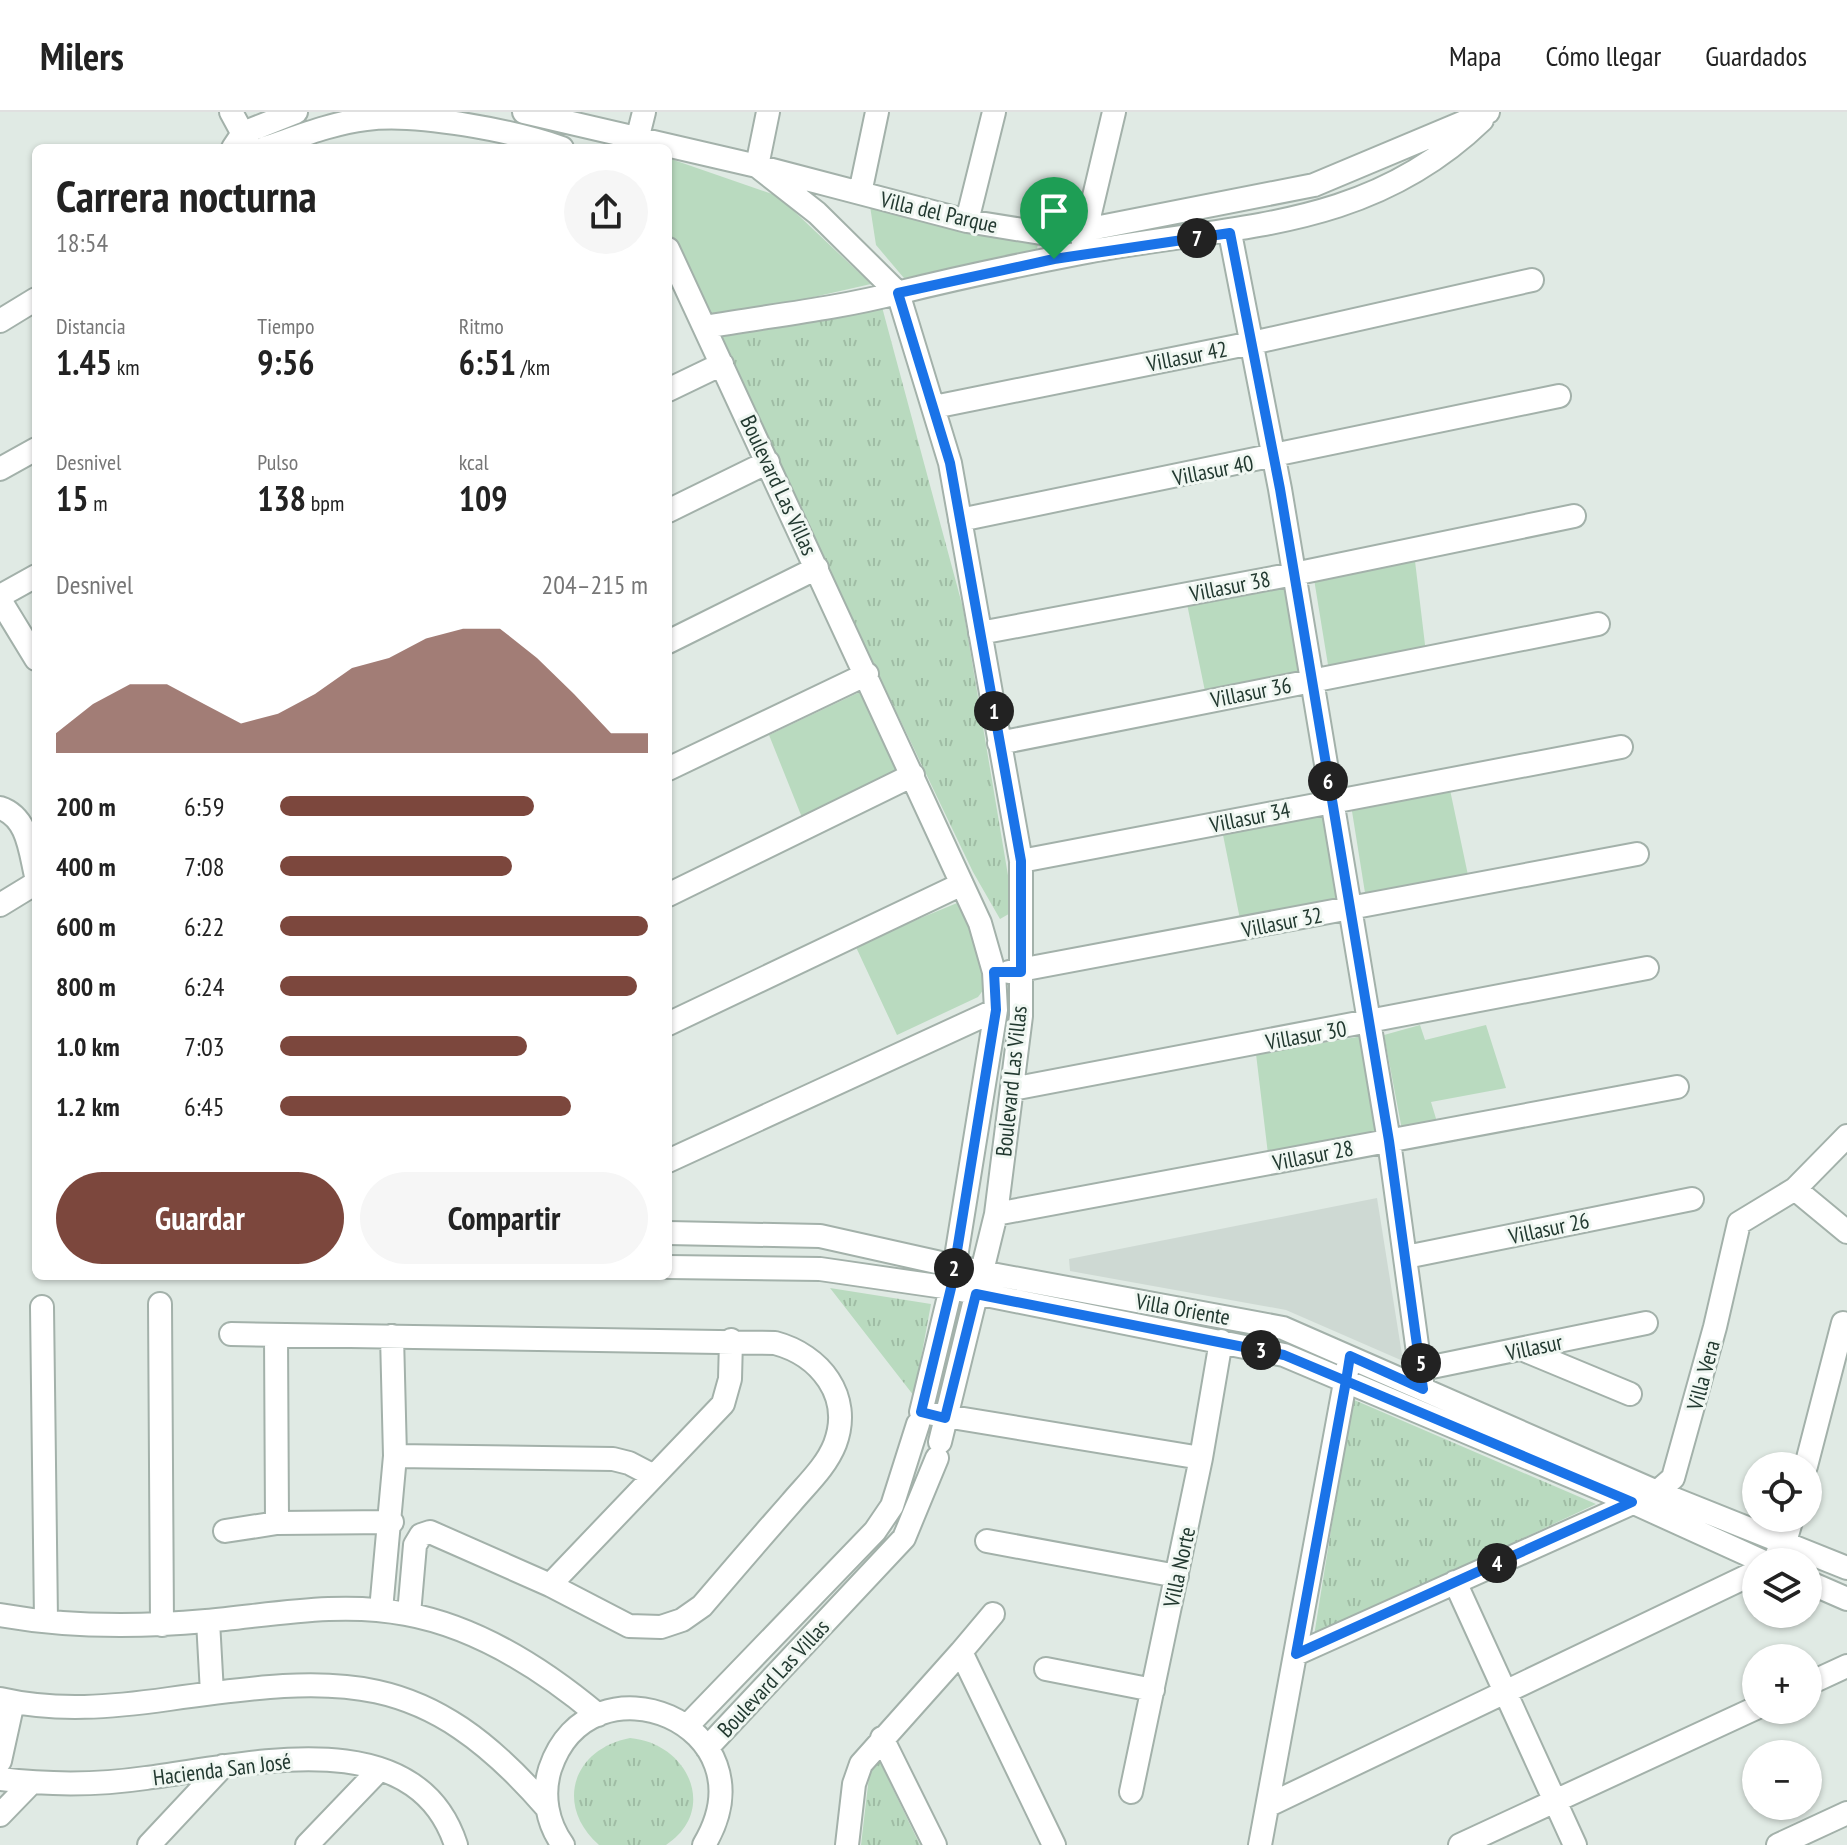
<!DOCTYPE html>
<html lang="es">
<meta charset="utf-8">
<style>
:root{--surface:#fff;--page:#f6f6f6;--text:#222;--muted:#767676;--line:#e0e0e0;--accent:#7c473d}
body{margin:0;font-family:"PT Sans Narrow",sans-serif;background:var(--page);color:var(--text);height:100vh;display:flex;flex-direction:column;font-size:30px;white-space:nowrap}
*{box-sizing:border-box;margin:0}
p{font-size:26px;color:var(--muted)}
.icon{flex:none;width:44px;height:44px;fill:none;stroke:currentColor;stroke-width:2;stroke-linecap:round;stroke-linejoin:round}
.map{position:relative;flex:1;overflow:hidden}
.sheet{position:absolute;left:32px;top:32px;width:640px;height:1136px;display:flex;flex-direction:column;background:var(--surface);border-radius:12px;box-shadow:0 2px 6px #0004}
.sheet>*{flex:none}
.fabs{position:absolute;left:1742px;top:1340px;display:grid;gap:16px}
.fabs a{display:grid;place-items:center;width:80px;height:80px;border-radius:50%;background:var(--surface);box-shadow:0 2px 6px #0004;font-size:40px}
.pin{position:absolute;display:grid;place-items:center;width:68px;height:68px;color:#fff;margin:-82px -34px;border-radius:50% 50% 50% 0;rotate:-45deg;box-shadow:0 0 8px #0007}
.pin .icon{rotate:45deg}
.km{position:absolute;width:40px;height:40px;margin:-20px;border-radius:50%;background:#222;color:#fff;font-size:22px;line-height:40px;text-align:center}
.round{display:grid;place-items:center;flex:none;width:84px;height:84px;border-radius:42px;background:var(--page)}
.summary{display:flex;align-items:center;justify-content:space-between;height:136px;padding:0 24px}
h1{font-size:44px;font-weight:700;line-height:60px}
.metrics{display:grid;grid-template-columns:repeat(3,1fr);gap:12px;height:136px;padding:8px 24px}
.metrics div{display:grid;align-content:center}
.metrics b{font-size:34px;font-weight:700}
.metrics small{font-size:22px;font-weight:400}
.metrics p{font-size:22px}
.chart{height:224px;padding:16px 24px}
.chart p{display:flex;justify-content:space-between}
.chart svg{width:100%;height:144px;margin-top:8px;fill:var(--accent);opacity:.7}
.button{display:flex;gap:16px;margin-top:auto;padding:16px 24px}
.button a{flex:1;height:92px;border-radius:48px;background:var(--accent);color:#fff;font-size:32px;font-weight:700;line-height:92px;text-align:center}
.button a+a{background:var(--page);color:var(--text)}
ul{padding:0 24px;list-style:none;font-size:26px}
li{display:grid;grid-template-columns:128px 96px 1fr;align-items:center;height:60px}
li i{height:20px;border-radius:10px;background:var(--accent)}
header{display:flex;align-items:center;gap:48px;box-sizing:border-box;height:112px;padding:0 40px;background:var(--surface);border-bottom:2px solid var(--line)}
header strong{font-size:38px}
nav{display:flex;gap:44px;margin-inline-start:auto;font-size:28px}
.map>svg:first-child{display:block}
</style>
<header>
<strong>Milers</strong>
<nav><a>Mapa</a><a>Cómo llegar</a><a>Guardados</a></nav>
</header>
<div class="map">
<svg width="1847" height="1733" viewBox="0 0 1847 1733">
<defs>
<pattern id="park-tufts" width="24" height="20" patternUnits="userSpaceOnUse" patternTransform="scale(2)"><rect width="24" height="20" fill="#b9dabf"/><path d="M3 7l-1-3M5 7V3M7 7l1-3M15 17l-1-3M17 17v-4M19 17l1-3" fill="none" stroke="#9fbca4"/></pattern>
</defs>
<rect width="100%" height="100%" fill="#e0eae4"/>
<!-- built -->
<path fill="#ced9d3" d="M1377,1086l26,163 -117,-51 -216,-39 -1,-12z"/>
<!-- grass -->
<path fill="#b9dabf" d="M668,46l110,38 93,88 -159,36 -44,-85z
M870,94l168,38 -3,15 -126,25 -33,-39z
M1415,449l11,92 -97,18 -15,-92z
M1285,472l14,93 -93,19 -19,-92z
M862,579l41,85 -100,44 -34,-85z
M1449,673l20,95 -103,19 -15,-94z
M1328,698l14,96 -101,18 -19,-94z
M962,789l25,84 -9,12 -81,38 -42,-90z
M1420,913l5,15 61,-15 20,63 -75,14 6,20 -35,8 -18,-95z
M1363,924l15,99 -110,19 -12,-100z"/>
<!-- park -->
<path fill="url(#park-tufts)" d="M882,195l81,301 51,303 -14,8 -27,-47 -256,-535z
M830,1176l101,16 -17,92z
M1352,1287l244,105 -282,132z
M630,1626c58,5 89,72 36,107h-67c-45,-40 -26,-96 31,-107z
M879,1648l41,85h-59l9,-77z"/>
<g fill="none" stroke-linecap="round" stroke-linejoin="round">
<!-- street casing -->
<g stroke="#a3b1aa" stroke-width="26">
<path id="street" d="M231,0l19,35
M524,0l233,54 210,55 74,12 44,-3 229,-45 174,-73
M768,0l-11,54 60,47 81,80 52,170 71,398v155l-25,198 -56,228
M233,36l10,-15 53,-21
M265,36c33,-11 67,-25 101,-29 50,-7 148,12 196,29
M627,36l10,-8 7,-28
M860,81l17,-81
M967,109l27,-109
M1230,121l50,256 109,652 34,248
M1083,131l31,-131
M668,137l312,674 14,49 2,38 -45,278 -30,124 280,46
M0,209l36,-22
M705,215c63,-11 130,-18 192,-34 60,-15 122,-28 184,-40 148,-29 284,-20 401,-133
M668,278l54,-26
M934,295l318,-64 280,-63
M0,357l36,-20
M668,399l100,-49
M960,408l599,-124
M0,484l36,-20
M0,488l36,59
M980,521l314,-59 280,-58
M668,530l149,-74
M999,631l599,-119
M668,657l199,-95
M0,696c28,9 30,43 36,68
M1021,749l600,-114
M668,783l245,-120
M0,793l36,-22
M1009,860l628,-118
M668,912l294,-140
M1012,977l635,-121
M668,1049l328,-151
M1795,1077l52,43
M996,1102l681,-127
M668,1121l152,3 161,36 302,56 374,164 190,76
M1406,1145l286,-58
M668,1155l152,2 131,19 333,67 348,147 132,60
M160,1192l2,321
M42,1195l4,313
M231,1222l544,9c45,12 78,53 60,101 -9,23 -29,41 -44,59 -30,34 -60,69 -89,103l-20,14 -21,7 -32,-1 -79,-41 -120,-53 -9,3 -6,10 -6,69
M276,1223l1,188
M1524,1238l106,44
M1422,1257l224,-46
M395,1344l218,3 16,4 23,12
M1806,1354l37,-143
M225,1419l52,-8 115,-1
M987,1429l190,35
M1777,1442l8,-12 7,-24
M1455,1470l120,263
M1808,1470l39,17
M550,1473l173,-181 7,-25 1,-39
M381,1498l14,-154 -3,-120
M0,1503c67,12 139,12 206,6 66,-6 134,-20 200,-7 72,13 137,55 192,101
M208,1509l4,72
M961,1540l32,-38
M1296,1542l361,-162 16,-14 42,-151 24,-104 56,-34 52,-53
M1046,1557l107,21
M1808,1572l39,-18
M0,1587c56,13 113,8 169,0 172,-24 256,-32 378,109
M688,1613l187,-194 17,-25 26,-82
M882,1626l53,107
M707,1636l197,-210 33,-80
M0,1649l13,-59
M0,1667c49,6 98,6 146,-1 96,-12 269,-60 310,67
M1131,1680l70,-334 20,-117
M1269,1693l487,-233
M0,1703l31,-32
M149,1733l74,-79
M307,1733l73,-76
M563,1733c-16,-22 -21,-50 -13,-76 40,-120 226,-45 154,76
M847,1733l7,-61 7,-20 100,-112 93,193
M1260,1733l88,-479
M1460,1733l296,-137
M1778,1733l69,-32"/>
</g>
<!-- street -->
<use href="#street" stroke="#fff" stroke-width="22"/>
</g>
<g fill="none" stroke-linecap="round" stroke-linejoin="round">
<!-- route casing -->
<g stroke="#fff" stroke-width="16">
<path id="route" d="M1054,147l-156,34 52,170 71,398v111h-27l2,38 -45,278 -30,124 24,6 31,-124 308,61 62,26 -50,273 336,-152 -286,-121 4,-25 73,33 -34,-248 -109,-652 -50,-256 -176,26"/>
</g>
<!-- route -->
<use href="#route" stroke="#1a73e8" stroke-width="10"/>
</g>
<g text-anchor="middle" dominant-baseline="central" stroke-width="6" stroke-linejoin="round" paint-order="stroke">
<!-- street labels -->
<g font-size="22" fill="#223930" stroke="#f0f7f2">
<text transform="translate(939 100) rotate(13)">Villa del Parque</text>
<text transform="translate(1187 244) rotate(-11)">Villasur 42</text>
<text transform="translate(1213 358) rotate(-11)">Villasur 40</text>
<text transform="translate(779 373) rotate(65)">Boulevard Las Villas</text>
<text transform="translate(1230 474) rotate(-11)">Villasur 38</text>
<text transform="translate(1251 580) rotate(-11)">Villasur 36</text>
<text transform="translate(1250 705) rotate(-11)">Villasur 34</text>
<text transform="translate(1282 810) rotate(-11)">Villasur 32</text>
<text transform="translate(1306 923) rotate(-10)">Villasur 30</text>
<text transform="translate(1011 969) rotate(-84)">Boulevard Las Villas</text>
<text transform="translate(1313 1043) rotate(-11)">Villasur 28</text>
<text transform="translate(1549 1116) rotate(-12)">Villasur 26</text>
<text transform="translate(1183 1197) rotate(10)">Villa Oriente</text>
<text transform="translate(1534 1235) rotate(-12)">Villasur</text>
<text transform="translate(1703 1263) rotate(-75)">Villa Vera</text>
<text transform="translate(1179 1455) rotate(-78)">Villa Norte</text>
<text transform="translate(773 1566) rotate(-47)">Boulevard Las Villas</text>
<text transform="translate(222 1657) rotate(-7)">Hacienda San José</text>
</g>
</g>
</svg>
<div class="fabs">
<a><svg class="icon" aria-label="locate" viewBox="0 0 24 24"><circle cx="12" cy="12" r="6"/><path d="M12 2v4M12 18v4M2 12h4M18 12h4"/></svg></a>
<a><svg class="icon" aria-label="layers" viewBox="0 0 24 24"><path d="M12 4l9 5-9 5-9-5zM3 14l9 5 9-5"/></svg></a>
<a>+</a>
<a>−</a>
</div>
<div class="pin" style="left:1054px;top:147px;background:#1e9e55"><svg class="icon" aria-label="arrive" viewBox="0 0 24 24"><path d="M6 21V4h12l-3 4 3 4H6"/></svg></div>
<b class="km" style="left:994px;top:599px">1</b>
<b class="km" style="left:954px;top:1156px">2</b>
<b class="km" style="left:1261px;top:1238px">3</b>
<b class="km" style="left:1497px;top:1451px">4</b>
<b class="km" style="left:1421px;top:1251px">5</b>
<b class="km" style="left:1328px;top:669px">6</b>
<b class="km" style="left:1197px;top:126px">7</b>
<section class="sheet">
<div class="summary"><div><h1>Carrera nocturna</h1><p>18:54</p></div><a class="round"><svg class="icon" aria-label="share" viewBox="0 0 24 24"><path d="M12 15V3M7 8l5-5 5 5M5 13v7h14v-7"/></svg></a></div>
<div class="metrics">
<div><p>Distancia</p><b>1.45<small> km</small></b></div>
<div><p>Tiempo</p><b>9:56</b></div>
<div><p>Ritmo</p><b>6:51<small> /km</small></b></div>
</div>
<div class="metrics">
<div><p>Desnivel</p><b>15<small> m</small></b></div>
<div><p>Pulso</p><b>138<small> bpm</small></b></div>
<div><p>kcal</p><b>109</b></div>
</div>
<div class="chart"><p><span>Desnivel</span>204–215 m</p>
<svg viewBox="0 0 160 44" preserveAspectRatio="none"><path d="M0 44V38L10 29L20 23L30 23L40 29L50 35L60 32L70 26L80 18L90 15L100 9L110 6L120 6L130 15L140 26L150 38L160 38V44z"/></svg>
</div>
<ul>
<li><b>200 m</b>6:59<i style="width:69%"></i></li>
<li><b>400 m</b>7:08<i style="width:63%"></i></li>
<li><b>600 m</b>6:22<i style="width:100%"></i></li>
<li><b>800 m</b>6:24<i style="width:97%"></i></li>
<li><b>1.0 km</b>7:03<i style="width:67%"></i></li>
<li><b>1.2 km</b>6:45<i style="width:79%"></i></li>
</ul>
<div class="button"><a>Guardar</a><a>Compartir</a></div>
</section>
</div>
